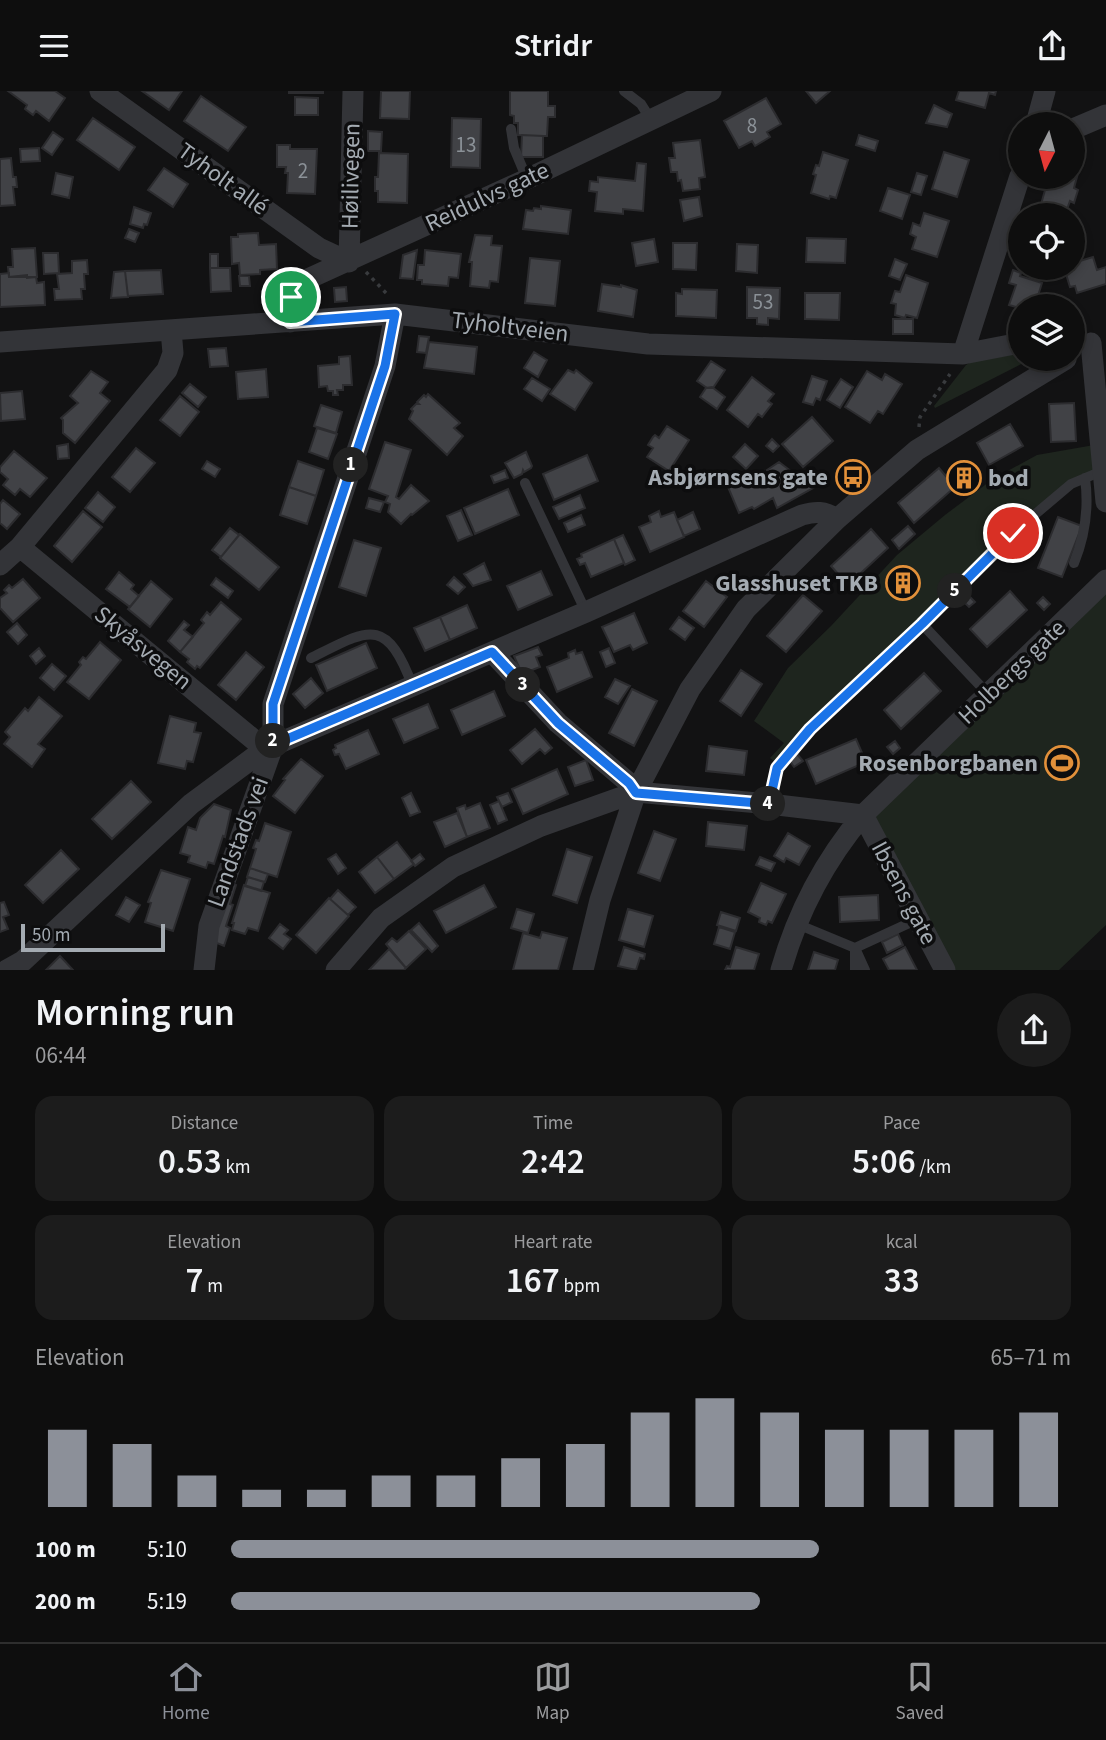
<!DOCTYPE html>
<meta charset="utf-8">
<style>
:root{--surface:#0e0e0e;--page:#1c1c1c;--text:#f1f3f6;--muted:#9b9c9e;--line:#2e2e2e;--accent:#8c9099}
body{margin:0;font-family:"Source Sans 3",sans-serif;background:var(--page);color:var(--text);height:100vh;display:flex;flex-direction:column;font-size:26px;white-space:nowrap}
*{box-sizing:border-box;margin:0}
p{font-size:23px;color:var(--muted)}
.icon{flex:none;width:38px;height:38px;fill:none;stroke:currentColor;stroke-width:2;stroke-linecap:round;stroke-linejoin:round}
.map{position:relative;height:879px;overflow:hidden}
.sheet{display:flex;flex-direction:column;background:var(--surface);flex:1}
.sheet>*{flex:none}
.needle{width:46px;rotate:186deg}
.tools{position:absolute;left:1008px;top:21px;display:grid;gap:14px}
.tools a{display:grid;place-items:center;width:77px;height:77px;border-radius:50%;background:var(--surface);box-shadow:0 4px 10px #0003,0 0 0 2px var(--line);font-size:35px}
.scale{position:absolute;left:21px;bottom:18px;width:144px;box-sizing:border-box;padding-left:7px;border:4px solid #a4abb2;border-top:0;font-size:19px;line-height:24px;white-space:nowrap;color:#a4abb2;-webkit-text-stroke:5px #0d0d0e;paint-order:stroke}
.pin{position:absolute;display:grid;place-items:center;width:60px;height:60px;color:#fff;margin:-30px;border:4px solid #fff;border-radius:50%;box-shadow:0 2px 7px #0007}
.km{position:absolute;width:35px;height:35px;margin:-18px;border-radius:50%;background:#222;color:#fff;font-size:19px;line-height:35px;text-align:center}
.round{display:grid;place-items:center;flex:none;width:74px;height:74px;border-radius:37px;background:var(--page)}
.summary{display:flex;align-items:center;justify-content:space-between;height:119px;padding:0 35px}
h1{font-size:38px;font-weight:600;line-height:52px}
.stats{display:grid;grid-template-columns:repeat(3,1fr);gap:10px;height:119px;padding:7px 35px}
.stats div{display:grid;align-content:center;border-radius:18px;background:var(--page);text-align:center}
.stats b{font-size:35px;font-weight:600}
.stats small{font-size:19px;font-weight:400}
.stats p{font-size:19px}
.chart{height:196px;padding:14px 35px}
.chart p{display:flex;justify-content:space-between}
.chart svg{width:100%;height:126px;margin-top:7px;stroke:var(--accent);stroke-width:6}
ul{padding:0 35px;list-style:none;font-size:23px}
li{display:grid;grid-template-columns:112px 84px 1fr;align-items:center;height:52px}
li i{height:18px;border-radius:9px;background:var(--accent)}
header{display:flex;justify-content:space-between;align-items:center;height:91px;padding:0 35px;background:var(--surface);font-size:32px;font-weight:600}
.tab-bar{display:flex;justify-content:space-around;align-items:center;height:98px;border-top:2px solid var(--line);background:var(--surface);font-size:19px;color:var(--muted)}
.tab-bar a{display:grid;justify-items:center;gap:4px}
.tab-bar .active{color:var(--accent)}
.map>svg:first-child{display:block}
</style>
<header><svg class="icon" aria-label="menu" viewBox="0 0 24 24"><path d="M4 6h16M4 12h16M4 18h16"/></svg>Stridr<svg class="icon" aria-label="share" viewBox="0 0 24 24"><path d="M12 15V3M7 8l5-5 5 5M5 13v7h14v-7"/></svg></header>
<div class="map">
<svg width="1106" height="879" viewBox="0 0 1106 879">
<rect width="100%" height="100%" fill="#121213"/>
<!-- green -->
<path fill="#1e251e" d="M1020,261v7h11l-96,49 -1,-2 32,-41 8,-5z
M1100,353l2,27 -31,13 -292,281 -9,-7 14,-15 -30,-22 34,-53 43,-42 66,-71 48,-40 48,-36 44,-24z
M1106,489v345l-47,45h-114l-82,-155z"/>
<!-- building -->
<path fill="#414246" stroke="#2c2c2f" stroke-width="2" d="M8,0h47l10,7 -16,23 -13,-10 -3,4 -8,-6 2,-4z
M142,0h40l-13,19z
M289,0h34v2h-34z
M381,0h29l-1,28 -29,-1z
M510,0h38v15h7v11h-7l-1,19 -29,-1v-12h-4v-7l-4,-1z
M806,0h24l-14,12z
M959,0h37l-1,4 -6,-2 -4,15 -29,-8z
M201,5l45,31 -18,24 -44,-30z
M295,6l23,1v17h-23z
M766,7l15,26 -14,8 3,5 -15,9 -3,-5 -13,7 -15,-27z
M934,14l18,9 -5,13 -21,-4z
M93,27l42,29 -16,23 -42,-30z
M452,27l29,1 -1,49 -29,-1z
M368,40l14,1 -1,19h-13z
M53,41l10,7 -11,16 -10,-7z
M522,44l21,1v21h-22z
M859,44l19,6 -3,10 -19,-6z
M700,49l5,37 -6,1 1,11 -17,2 -2,-11 -3,1 -1,-9h-6l-2,-14h6l-2,-15z
M277,54h13v4h27l-2,45 -28,-1 1,-20h-3l1,-6h-9z
M39,57l1,13 -19,1 -1,-13z
M823,61l25,8 -12,38 -6,-2 -1,3 -18,-6 5,-18 -3,-1 3,-9 3,1z
M944,61l25,8 -12,37 -25,-8z
M379,62l29,1 -1,49 -29,-1v-11h-3v-14h3z
M11,67l2,19h3l1,10h-4l2,18 -15,1v-47z
M637,72l9,1 -3,47 -20,-2v5l-28,-3 2,-19 -8,-1 1,-10 8,1v-5l37,4z
M164,77l24,16 -15,23 -25,-17z
M1073,80l5,2 -4,15 4,2 -4,13 -4,-2 -5,14 -25,-7 5,-18 -5,-1 2,-8 5,2 2,-6h24z
M56,82l17,4 -4,21 -17,-4z
M917,82l10,3 -6,19 -10,-3z
M888,97l22,7 -8,24 -22,-8z
M699,106l3,19 -18,5 -4,-21z
M541,115l30,4 -3,24 -45,-5 3,-19 7,1 1,-3 7,1z
M134,116l17,6 -4,12 -3,-1 -1,4 -13,-4z
M924,122l25,8 -12,36 -25,-8 4,-12 -6,-3 3,-11 7,3z
M129,138l10,4 -4,9 -10,-4z
M258,142l1,12 17,-1 1,25 -17,1v4l-20,1 -1,-12 -7,1 -1,-27h7v-3z
M475,144l17,1 -1,9 11,1 -4,36 -8,-1 -1,7 -19,-2 2,-24h-3z
M807,147l39,1 -1,24 -39,-1z
M654,148l4,23 -22,4 -4,-23z
M673,152h24l-1,27 -23,-1z
M737,153l21,1 -1,28 -21,-2z
M35,157l2,29h-28l-1,-10h5l-1,-18z
M417,159l-4,29 -13,-1 3,-23z
M425,159l36,4 -3,24 -9,-1 -1,9 -26,-2v-4h-5l1,-15h6z
M43,162h15l1,20 -15,1z
M210,163h8v14h-8z
M1093,166l4,13 9,-3v17l-29,9 -2,-7 -5,1 -4,-13 5,-2 -2,-4h4v-5z
M530,167l30,3 -5,45 -30,-3z
M895,168l12,5 -7,16 -11,-4z
M87,169l1,14h-4l1,15h-4l1,10 -27,1 -1,-11h5l-2,-15 15,-1v-12z
M210,177h20l1,23 -20,1z
M161,179l2,24 -35,2 -3,-25z
M1013,179l8,3 -1,3 22,7 -5,16 4,1 -1,6h-20v2l-11,-3 7,-20 -7,-2z
M125,180l3,26 -17,1 3,-26z
M9,182v4l18,-2v3l9,-1 1,6 7,-1 1,23 -45,2v-33z
M906,184l22,8 -11,35 -11,-3 -1,3 -10,-3 1,-11 -5,-1 4,-12 5,1z
M239,185h10l1,10h-10z
M602,193l19,3v-2l16,5 -4,27 -35,-6z
M346,196l1,14 -12,1 -1,-14z
M747,196l33,1 -1,31 -11,-1v7l-11,-1v-6h-10z
M682,198l35,1 -1,28 -40,-2v-23l6,1z
M805,202h35l-1,27 -34,-1z
M893,228h20v15h-20z
M419,245l10,1 -3,16 -9,-1z
M429,251l48,5 -3,27 -50,-6z
M226,257l2,18 -18,1 -2,-18z
M534,261l13,8 -9,17 -14,-9z
M350,265l2,29h-9v5h-6l1,5h-5v-4h-5l-1,-5 -8,1 -1,-21 21,-2v-7z
M711,270l14,9 -12,18h-6l-10,-7z
M266,278l2,28 -30,2 -2,-27z
M568,279l6,3 2,-3 16,13 -17,27 -25,-16z
M91,280l17,11 -8,11 10,8 -35,42 -12,-10v-13l-2,-2 17,-15 -8,-7z
M867,280l15,9 3,-6 17,10 -19,30 -5,-3 -8,12 -25,-16z
M812,285l15,5 -7,19 -4,-2 -3,7 -10,-3z
M752,286l22,17 -6,7 4,3 -10,13 -4,-3 -10,13 -21,-17z
M532,287l18,11 -8,12 -18,-12z
M841,288l12,8 -13,21 -13,-8z
M190,293l16,13 -8,10 -16,-14z
M712,296l13,10 -8,12 -17,-12 6,-9z
M22,300l3,28 -24,2 -1,-28z
M428,303l32,29 -6,5 9,8 -16,19 -38,-36 4,-8 -2,-2 5,-5h3l-2,-2 7,-7 2,2z
M180,305l19,16 -19,24 -20,-16z
M1074,312l2,38 -25,1 -2,-38z
M321,314l21,7 -6,21 -22,-7z
M812,326l21,24 -30,26 -21,-23z
M1010,333l13,22 -34,19 -12,-22z
M667,335l22,14 -20,31 -22,-14 6,-9 -5,-3 5,-8 2,-2 4,3z
M317,337l20,6 -9,25 -19,-7z
M772,348l7,7 -6,6 -7,-6z
M385,351l26,8 -15,47 3,2 12,-14 18,16 -17,14 -1,-1 -10,10 -13,-12 2,-8 -5,-2 3,-6 -19,-7z
M68,353l1,14 -11,1 -1,-13z
M745,353l13,12 -12,13 -13,-12z
M136,357l19,15 -25,29 -18,-15z
M14,360l33,27 -17,19 -10,-8 -5,6 -12,-10 5,-6 -8,-7v-5z
M526,361l6,14 -1,2 -7,4 -1,-2 -1,4 -8,4 -9,-15z
M587,364l11,26 -44,19 -11,-26z
M207,370l13,8 -5,8 -13,-8z
M298,370l26,9 -8,26 -27,-9z
M779,371l34,26 -36,20 -4,-10 -19,11 -2,-2 -13,6 -11,-26 36,-16 3,7 4,-1 -4,-7z
M939,377l16,19 -41,36 -16,-20z
M505,379l3,8 -14,5 -3,-7z
M289,396l27,9 -9,28 -27,-9z
M508,398l11,26 -44,19 -11,-26z
M98,401l17,15 -12,15 -18,-14z
M580,404l5,13 -26,11 -6,-12z
M369,407l15,4 -4,10 -14,-4z
M3,409l17,14 -13,15 -7,-6v-19z
M461,419l11,25 -14,6 -11,-25z
M83,420l19,16 -30,35 -18,-16z
M659,420l2,6 13,-5 10,25 -34,15 -11,-25 12,-5 -2,-6z
M693,421l7,17 -16,7 -7,-16z
M581,424l4,10 -17,7 -4,-9z
M1058,426l24,9 -20,51 -24,-9z
M908,435l7,8 -16,15 -7,-9z
M230,437l9,7 -18,22 -9,-7z
M871,438l17,19 -40,37 -17,-19z
M240,443l39,33 -20,23 -39,-32z
M623,444l12,25 -10,5 -11,-26z
M614,448l10,24 -33,14 -6,-14 -5,2 -3,-6 5,-2 -1,-3z
M354,449l27,8 -15,48 -27,-9z
M484,472l7,17 -18,6 -9,-12z
M541,480l11,24 -34,15 -11,-24z
M119,481l15,13 -3,4 8,7 -9,11 -24,-18z
M908,482l6,6 -15,14 -6,-6z
M454,486l11,10 -7,7 -11,-9z
M216,487l17,13 -5,7 -17,-13z
M23,488l17,19 -27,24 -13,-14v-10l7,-5 -3,-3 5,-5 3,3z
M151,490l21,18 -22,28 -22,-18z
M706,490l21,16 -23,30 -21,-16z
M1010,500l17,19 -40,37 -17,-18z
M967,503l8,8 -6,5 -8,-8z
M803,504l19,16 -36,41 -19,-16z
M1043,506l7,7 -6,6 -7,-7z
M221,511l20,17 -41,49 -3,-2 -2,3 -8,-7 2,-3 -9,-7 24,-29 -3,-3 6,-8 3,3z
M467,514l10,23 -27,12 -10,-23z
M634,522l13,30 -14,7 -3,-5 -16,7 -12,-25z
M440,526l10,23 -25,11 -11,-23z
M679,526l15,11 -9,12 -15,-11z
M184,530l5,4 -5,5 9,7 -13,15 -12,-11z
M17,532l10,12 -9,9 -11,-12z
M100,551l21,18 -32,39 -22,-17 14,-17 -2,-3 4,-5 3,2z
M366,552l11,25 -50,23 -11,-26z
M538,556l4,8 -6,2 4,10 -18,7 -8,-18z
M39,557l6,8 -9,8 -6,-8z
M609,557l6,15 -9,4 -6,-15z
M575,559l1,4 6,-2 10,25 -35,15 -10,-25 22,-9 -1,-5z
M246,561l18,15 -28,33 -18,-15z
M52,573l14,12 -12,14 -14,-12z
M741,579l21,14 -21,32 -21,-15z
M924,582l17,18 -40,38 -17,-19z
M311,587l12,15 -18,15 -12,-14z
M615,588l15,7 -12,18 -13,-7z
M632,598l25,12 -23,45 -25,-13z
M494,600l11,25 -43,19 -11,-25z
M39,606l23,19 -24,28 7,5 -13,18 -28,-23 6,-7 -5,-5 20,-24 3,3z
M428,613l10,24 -34,15 -11,-24z
M170,625l26,7 -2,9 7,1 -8,29 -6,-1 -2,8 -27,-6z
M535,638l17,19 -7,6 -5,-5 -18,15 -12,-14z
M368,639l11,24 -33,15 -7,-15 -4,1 -2,-5 3,-2 -1,-3z
M856,648l10,23 -50,22 -10,-24z
M895,650l5,7 -7,6 -6,-7z
M709,655l38,5 -3,24 -38,-4z
M797,663l6,7 -9,6 -5,-7z
M301,668l22,17 -28,37 -22,-17 12,-16 -2,-1z
M586,669l7,20 -18,6 -7,-19z
M557,678l11,25 -45,20 -11,-25z
M131,690l20,21 -39,37 -20,-20z
M411,702l9,19 -10,4 -8,-18z
M508,702l4,9 -10,5 -5,-10z
M499,710l8,19 -9,4 -8,-19z
M480,712l10,25 -23,9 -10,-29 8,-3 1,4z
M214,713l17,6 -6,27 -2,-1 -9,28 -6,-2 -2,6 -18,-6 2,-6 -10,-3 8,-26 8,3 4,-12z
M457,722l10,24 -22,10 -11,-25z
M708,731l39,4 -3,24 -38,-4z
M265,732l26,9 -14,45 -27,-9 6,-19 -3,-1 3,-8 3,1z
M654,740l22,8 -16,42 -22,-8z
M788,742l22,13 -11,19 -13,-7 -2,4 -10,-6z
M397,751l17,22 -20,15 -17,-22z
M567,758l25,8 -15,46 -24,-8z
M61,759l18,19 -36,34 -18,-18z
M336,763l10,14 -8,6 -10,-15z
M420,763l4,5 -9,7 -4,-5z
M377,766l17,22 -19,14 -16,-21z
M760,766l15,6 -4,8 -15,-6z
M250,777l18,6 -3,8 -18,-5z
M161,779l29,9 -17,52 -28,-9 6,-19 -3,-1z
M248,786l16,5 -3,9 -16,-5z
M231,792l5,2 -6,19 3,1 -7,21 4,2 -6,18 -12,-5z
M761,792l25,11 -14,29 -4,-2 -2,4 -7,-3 1,-4 -12,-6z
M244,794l26,8 -12,38 -10,-3 -3,6 -13,-4 2,-7h-2z
M484,794l12,22 -50,26 -12,-22z
M338,799l18,17 -8,8 -18,-16z
M878,804l1,25 -39,2 -1,-25z
M126,806l14,8 -11,17 -13,-7z
M329,807l20,18 -33,37 -20,-18z
M4,811l5,13 -6,2 5,12 -8,3v-29z
M517,818l17,5 -6,19 -17,-5z
M628,818l25,7 -9,31 -25,-7z
M721,821l19,6 -4,13 -19,-6z
M419,832l19,23 -6,6 -21,-22z
M280,833l8,6 -4,4 7,5 -8,10 -14,-11z
M719,836l16,5 -5,17 -16,-5z
M409,840l17,18 -20,19 -20,-24 6,-6 5,4z
M542,841l25,6 -9,32h-45l10,-37 17,5z
M898,843l5,11 -16,8 -5,-11z
M624,856l21,7 -1,5 -4,-1 -4,12 -18,-4z
M736,856l23,7 -5,16h-29l2,-4 3,1z
M905,856l12,23h-28l-6,-11z
M389,858l17,19 -2,2h-35z
M814,861l24,8 -3,10h-27z
M60,865l13,14h-27z"/>
<g fill="none" stroke-linecap="round" stroke-linejoin="round">
<!-- path -->
<path stroke="#393b3e" stroke-width="3.5" stroke-dasharray="3.5 5" stroke-linecap="butt" d="M366,181l21,22
M919,336l1,-10 30,-43"/>
<!-- lane -->
<path stroke="#333438" stroke-width="10" d="M624,0l17,13 10,16
M511,38l3,19 13,31
M525,392l61,129
M1074,472c11,-27 15,-56 11,-85
M922,533l66,70
M311,567c58,-29 75,-43 102,29
M769,713l8,-36 33,-39 112,-105 91,-91 58,-49 31,-13
M797,833l58,24v22
M865,879l-10,-22 63,-29"/>
<!-- street -->
<path stroke="#333438" stroke-width="21" d="M100,0l219,157 30,14 4,-171
M1036,33l9,-33
M1073,38l33,-14
M290,231l1,-25 8,-14 228,-104 184,-88
M0,251l395,-28 253,30 315,10 57,-11
M1091,252l15,159
M963,263l57,-178
M20,456l245,202
M0,474l20,-18 147,-177 6,-17 -2,-23
M492,561l66,71 71,60 7,9
M863,724l82,155
M7,879l16,-9 168,-157 74,-55 321,-137 216,-97c14,-4 22,-4 35,4
M204,879l5,-44 64,-180v-42l112,-338 10,-52
M336,879l45,-52 72,-51 88,-41 95,-34 133,12 94,11
M583,879l17,-70 36,-108 54,-103 56,-80 91,-90 80,-69 149,-91
M781,879c16,-56 44,-110 82,-155l243,-235"/>
</g>
<g fill="none" stroke-linecap="round" stroke-linejoin="round">
<!-- route casing -->
<g stroke="#fff" stroke-width="14">
<path id="route" d="M291,206l-1,25 105,-8 -10,52 -112,338v41l219,-93 66,71 71,60 7,10 133,11 8,-36 33,-39 112,-105 91,-91"/>
</g>
<!-- route -->
<use href="#route" stroke="#1a73e8" stroke-width="9"/>
</g>
<!-- icons -->
<defs>
<g id="bus-ring" transform="scale(1.75)"><circle r="9.5" fill="#0d0d0e" stroke="#e2903a" stroke-width="1.5"/><path d="M-5-6H5V4H4V6H2V4H-2V6H-4V4H-5ZM-3.5-4V0h7V-4ZM-3.5 1.2v1.5H-2V1.2ZM2 1.2v1.5H3.5V1.2Z" fill="#e2903a"/></g>
<g id="building-ring" transform="scale(1.75)"><circle r="9.5" fill="#0d0d0e" stroke="#e2903a" stroke-width="1.5"/><path d="M-4-6H4V6H1V3H-1V6H-4ZM-2.5-4.3h1.7v1.8h-1.7ZM.8-4.3h1.7v1.8H.8ZM-2.5-1h1.7V.8h-1.7ZM.8-1h1.7V.8H.8Z" fill="#e2903a"/></g>
<g id="stadium-ring" transform="scale(1.75)"><circle r="9.5" fill="#0d0d0e" stroke="#e2903a" stroke-width="1.5"/><path d="M0-5a6.5 5 0 1 0 0 10a6.5 5 0 1 0 0-10ZM-3.5-1.8h7v3.6h-7Z" fill="#e2903a"/></g>
</defs>
<g fill-rule="evenodd">
<use href="#bus-ring" x="853" y="386"/>
<use href="#building-ring" x="964" y="387"/>
<use href="#building-ring" x="903" y="492"/>
<use href="#stadium-ring" x="1062" y="672"/>
</g>
<g text-anchor="middle" dominant-baseline="central" stroke-width="7" stroke-linejoin="round" paint-order="stroke">
<!-- number labels -->
<g font-size="21" fill="#8b9197">
<text x="752" y="35">8</text>
<text x="466" y="54">13</text>
<text x="303" y="80">2</text>
<text x="763" y="211">53</text>
</g>
<!-- street labels -->
<g font-size="24" fill="#a4abb2" stroke="#0d0d0e">
<text transform="translate(351 85) rotate(-89)">Høilivegen</text>
<text transform="translate(223 88) rotate(36)">Tyholt allé</text>
<text transform="translate(487 106) rotate(-25)">Reidulvs gate</text>
<text transform="translate(510 236) rotate(7)">Tyholtveien</text>
<text transform="translate(143 557) rotate(39)">Skyåsvegen</text>
<text transform="translate(1012 581) rotate(-44)">Holbergs gate</text>
<text transform="translate(238 751) rotate(-70)">Landstads vei</text>
<text transform="translate(904 802) rotate(62)">Ibsens gate</text>
</g>
<!-- poi labels -->
<g font-size="24" font-weight="bold" fill="#a4abb2" stroke="#0d0d0e" text-anchor="end">
<text x="828" y="386">Asbjørnsens gate</text>
<text x="988" y="387" text-anchor="start">bod</text>
<text x="878" y="492">Glasshuset TKB</text>
<text x="1038" y="672">Rosenborgbanen</text>
</g>
</g>
</svg>
<div class="tools">
<a><svg class="needle" viewBox="-14 -14 28 28"><path d="M0-13l5 13h-10z" fill="#e53935"/><path d="M0 13l5-13h-10z" fill="#9b9c9e"/></svg></a>
<a><svg class="icon" aria-label="locate" viewBox="0 0 24 24"><circle cx="12" cy="12" r="6"/><path d="M12 2v4M12 18v4M2 12h4M18 12h4"/></svg></a>
<a><svg class="icon" aria-label="layers" viewBox="0 0 24 24"><path d="M12 4l9 5-9 5-9-5zM3 14l9 5 9-5"/></svg></a>
</div>
<div class="scale">50 m</div>
<div class="pin" style="left:291px;top:206px;background:#1e9e55"><svg class="icon" aria-label="arrive" viewBox="0 0 24 24"><path d="M6 21V4h12l-3 4 3 4H6"/></svg></div>
<div class="pin" style="left:1013px;top:442px;background:#d93025"><svg class="icon" aria-label="check" viewBox="0 0 24 24"><path d="M5 12l5 5 9-10"/></svg></div>
<b class="km" style="left:351px;top:374px">1</b>
<b class="km" style="left:273px;top:650px">2</b>
<b class="km" style="left:523px;top:594px">3</b>
<b class="km" style="left:768px;top:713px">4</b>
<b class="km" style="left:955px;top:500px">5</b>
</div>
<section class="sheet">
<div class="summary"><div><h1>Morning run</h1><p>06:44</p></div><a class="round"><svg class="icon" aria-label="share" viewBox="0 0 24 24"><path d="M12 15V3M7 8l5-5 5 5M5 13v7h14v-7"/></svg></a></div>
<div class="stats">
<div><p>Distance</p><b>0.53<small> km</small></b></div>
<div><p>Time</p><b>2:42</b></div>
<div><p>Pace</p><b>5:06<small> /km</small></b></div>
</div>
<div class="stats">
<div><p>Elevation</p><b>7<small> m</small></b></div>
<div><p>Heart rate</p><b>167<small> bpm</small></b></div>
<div><p>kcal</p><b>33</b></div>
</div>
<div class="chart"><p><span>Elevation</span>65–71 m</p>
<svg viewBox="0 0 160 44" preserveAspectRatio="none"><path d="M5 44V17M15 44V22M25 44V33M35 44V38M45 44V38M55 44V33M65 44V33M75 44V27M85 44V22M95 44V11M105 44V6M115 44V11M125 44V17M135 44V17M145 44V17M155 44V11"/></svg>
</div>
<ul>
<li><b>100 m</b>5:10<i style="width:70%"></i></li>
<li><b>200 m</b>5:19<i style="width:63%"></i></li>
</ul>
</section>
<nav class="tab-bar">
<a class="active"><svg class="icon" aria-label="home" viewBox="0 0 24 24"><path d="M3 11l9-7 9 7M6 9v11h12V9"/></svg>Home</a>
<a><svg class="icon" aria-label="map" viewBox="0 0 24 24"><path d="M3 6l6-2 6 2 6-2v14l-6 2-6-2-6 2zM9 4v14M15 6v14"/></svg>Map</a>
<a><svg class="icon" aria-label="saved" viewBox="0 0 24 24"><path d="M7 4h10v16l-5-4-5 4z"/></svg>Saved</a>
</nav>
